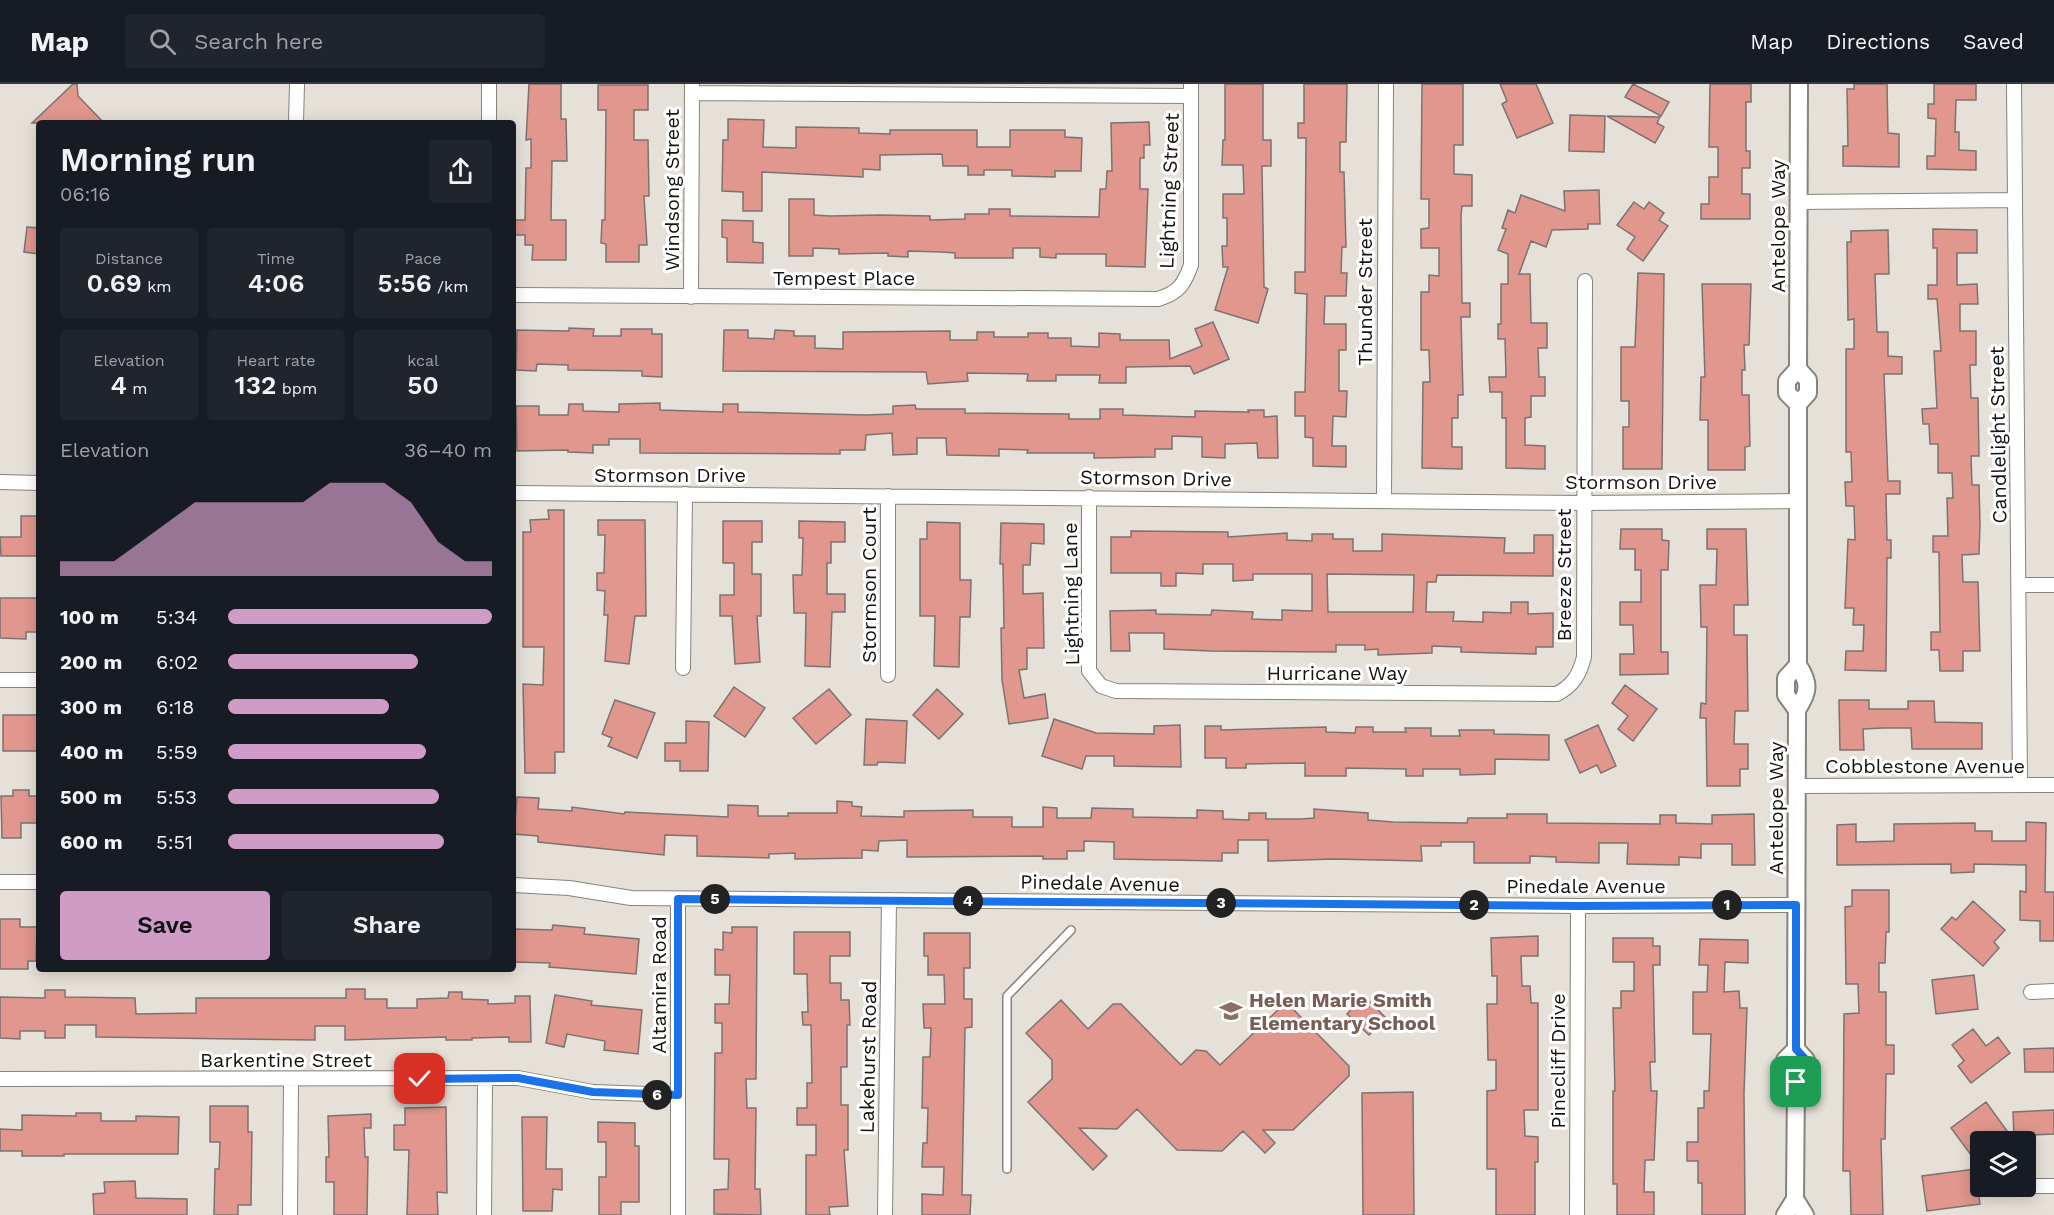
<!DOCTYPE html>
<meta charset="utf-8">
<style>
:root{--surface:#171b24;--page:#20242c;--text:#f1f3f6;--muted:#9ea1a6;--line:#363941;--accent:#cf9cc6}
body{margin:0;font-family:"Work Sans",sans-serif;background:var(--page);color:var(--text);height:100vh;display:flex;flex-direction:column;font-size:22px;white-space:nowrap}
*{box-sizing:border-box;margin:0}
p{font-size:20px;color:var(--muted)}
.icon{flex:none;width:33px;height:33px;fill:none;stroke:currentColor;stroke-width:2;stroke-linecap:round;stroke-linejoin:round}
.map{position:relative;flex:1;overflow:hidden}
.details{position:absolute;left:36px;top:36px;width:480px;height:852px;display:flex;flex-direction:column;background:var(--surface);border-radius:6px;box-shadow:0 3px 15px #0003}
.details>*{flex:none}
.fabs{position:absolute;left:1970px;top:1047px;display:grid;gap:12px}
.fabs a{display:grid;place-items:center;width:66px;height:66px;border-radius:6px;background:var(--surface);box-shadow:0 3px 15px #0003;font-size:30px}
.pin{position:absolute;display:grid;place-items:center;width:51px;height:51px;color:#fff;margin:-26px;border-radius:12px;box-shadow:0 3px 9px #0006}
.km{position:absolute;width:30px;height:30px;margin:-15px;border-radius:50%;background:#222;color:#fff;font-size:16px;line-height:30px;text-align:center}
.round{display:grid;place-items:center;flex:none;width:63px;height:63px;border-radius:6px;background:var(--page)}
.overview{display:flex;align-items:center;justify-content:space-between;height:102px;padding:0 24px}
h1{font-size:33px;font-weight:600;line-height:45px}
.figures{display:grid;grid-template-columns:repeat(3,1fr);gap:9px;height:102px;padding:6px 24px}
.figures div{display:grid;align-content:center;border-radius:6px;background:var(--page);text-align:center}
.figures b{font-size:26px;font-weight:600}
.figures small{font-size:16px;font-weight:400}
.figures p{font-size:16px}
.chart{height:168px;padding:12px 24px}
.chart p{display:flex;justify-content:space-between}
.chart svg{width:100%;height:108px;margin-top:6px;fill:var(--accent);opacity:.7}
.cta{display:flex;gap:12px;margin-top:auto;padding:12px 24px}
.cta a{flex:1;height:69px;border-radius:6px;background:var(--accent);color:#111;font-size:24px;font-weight:600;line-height:69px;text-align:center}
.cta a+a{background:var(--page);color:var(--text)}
ul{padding:0 24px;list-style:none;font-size:20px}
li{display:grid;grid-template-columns:96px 72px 1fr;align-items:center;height:45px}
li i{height:15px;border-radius:8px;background:var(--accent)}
header{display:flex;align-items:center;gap:36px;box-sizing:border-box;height:84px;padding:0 30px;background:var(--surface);border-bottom:2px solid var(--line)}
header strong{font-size:28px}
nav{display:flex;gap:33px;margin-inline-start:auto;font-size:21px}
.search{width:420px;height:54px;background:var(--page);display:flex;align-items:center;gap:15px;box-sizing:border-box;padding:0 21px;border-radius:6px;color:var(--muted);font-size:22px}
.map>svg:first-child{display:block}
</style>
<header>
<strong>Map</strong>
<div class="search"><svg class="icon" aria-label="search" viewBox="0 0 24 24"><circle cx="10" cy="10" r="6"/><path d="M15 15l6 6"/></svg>Search here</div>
<nav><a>Map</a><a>Directions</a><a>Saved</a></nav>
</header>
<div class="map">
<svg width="2054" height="1131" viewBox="0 0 2054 1131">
<rect width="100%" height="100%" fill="#e6e1d8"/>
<!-- building -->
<path fill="#e1978d" stroke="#7d7271" stroke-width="1.5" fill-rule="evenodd" d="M73,0h4l1,12 26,27h-72z
M529,0h32v35h5l1,42h-15l-1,59h15v40h-34l1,-15h-8v-10h-12v-15h12l1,-52h5v-29l-5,1z
M1225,0h38v56h8v26h-9l2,121 4,2 -10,34 -43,-13 13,-43h-5l-1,-21h5v-28h-4v-24h21l-1,-29h-21l1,-25h2z
M1304,0h43l-1,58h-6v30h4l2,75h-4l-1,26h6l-1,23h-21l-1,28h22v26h-7v41h8l-1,26 -13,-1 -1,30h14v21l-33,-1v-28l-8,-1v-21h-10v-24h10l2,-98 -12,-1v-21h10l1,-134h-8v-15h6z
M1422,0h41v61h-9v29l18,1v31h-10l-1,10 1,87h8v14h-9l2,78h-5v23h-6v29h10v22l-40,-1 1,-86h7l-1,-32h-8v-58h8v-17l10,1v-28h-18v-19l8,-1v-29h-8z
M1500,0h36l17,39 -36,15 -15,-34 5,-3z
M1633,0l36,18 -8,14 -36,-19z
M1710,0h41v18h-5v49h4v17h-8v26h8v25h-49v-15h8v-27h9v-30h-9z
M1854,0h33l1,49 11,1v33l-56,-1v-20h5l-1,-57h7z
M1934,0h42v16h-20l-1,32h4v18l17,1v19l-49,-1v-13h8l1,-37 -8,-1v-14h6z
M598,1h50v25h-14v30h14l1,56h-5l3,49h-8v17h-33v-18l-5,-1 1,-23h3l1,-110h-8z
M1570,31l35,1 -1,36 -35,-1z
M1607,32l53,1 -3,6 7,4 -9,16z
M728,35l36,1 -1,27 33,1v-21l63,1v5l31,1v-4h87v17h33v-17h55v7l17,1 -1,33h-26v6l-43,-1v-6h-28v5h-16v-9h-25l-1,-12 -62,1v15l-17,-1v8l-101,-5v39h-19v-19l-21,-1 1,-51h5z
M1149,38l1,23h-6v13h-4v31h8l-3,78 -39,-1v-12h-50v4l-16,-1v-9h-27v10h-58v-5l-13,-1 -34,-1v6l-20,-1v-3l-49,1v-5l-26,-1v8h-24v-57h25v16l16,1 50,-1 50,1v4l35,-1v-5h24v-5h21v7l89,1 1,-28h6l1,-18h5l-1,-48z
M1599,106l1,34h-12v5l-36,1 -6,17 -15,-6 -12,33h11l1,49h16v25h-9l1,29h6v19h-14v21l-6,1v27l20,1v23l-39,-1v-50h-4v-26h-12l-1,-15h17l-1,-38h-7v-15h3v-40h7v-30l-10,-4 8,-21 -4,-1 6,-18 7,3 6,-18 44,16 -1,-20z
M1634,118l10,7 5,-7 15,11 -5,7 9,6 -25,35 -16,-12 8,-12 -18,-12z
M722,136l31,1v21l10,1v20l-36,-1v-24l-5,-1z
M27,143l12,1v26l-15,-2z
M1933,145l44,1v23h-20v32l20,-1 1,20h-18v27h16v34h-6l1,33h7l1,58h-8l1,29h7l1,39 -1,30 -17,1 1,27h15l2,69h-17v20h-23l-1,-21h-8v-18h9l-1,-80h-6v-16h15l-1,-38h6l-1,-25h-14v-29h-8l-1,-20h-6l-1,-15 15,-1 -3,-57h7l-4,-52h-9v-14h9v-37h-4z
M1888,146l1,44h-14l2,58h11v24l14,1v17h-18l4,107h12v13h-14l1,46h4v18h-4l-1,113 -41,-1 1,-19h17l1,-26h-11l1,-17h-9l3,-69 7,1 -1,-34h-8l-1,-24h7l-1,-30h-5v-103h8v-30l-6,1 -1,-78h4v-11z
M1638,189l26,1 -2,195h-39v-42h6v-26h-8v-54h14z
M1702,200h49l-2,61h-5l1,25h-3v25h7l1,51 -5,1v23h-37v-50h-8l1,-43h4z
M1213,238l16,37 -35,15 -4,-8 -64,1v16h-27l1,-8h-44v6h-29l1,-7 -61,-1 1,8 -40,3 -2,-12 -203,-1 1,-41h24v8l26,1 1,-9 19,1v5h21v12l28,1v-17l107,-1v9h27v-8h17v5h34v-4h20v5h23v8l28,1v-14l21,1v6h49l1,19 32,-13 -7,-17z
M569,244l25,1 -1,7h28v-7h31v5h10v43l-20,-1v-5l-74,-1v-5l-31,-1 -1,7 -20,-1 1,-40 52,1z
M660,319v7l63,2v-8h15v8l128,3 27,-1v-8l22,-1 1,4h49v4l104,1v5h31v-10h23v6l72,2v-6l54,1 -1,-2h16v7l13,-1 1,42h-20l-1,-15 -32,1v14l-23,-1v-20l-30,-1v13h-17v8l-61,1v-5h-67l1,-3 -29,-1v7l-52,-1 -1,-17h-29v16l-24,1 -1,-22 -26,2 -1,15h-25v4l-200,-1v-14h-31v6h-16v8l-25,-1v-2l-51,1 -1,-45h23v9h29l1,-11h14v7l36,1v-8z
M548,426h16v242h-9v21h-30l-2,-89 20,1 1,-38h-21v-115h8l-1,-12 19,-1z
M21,432h18v40h-38l-1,-19h21z
M598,436h47l1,96h-11l-6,48 -24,-3 3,-46h-4l1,-24 -8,-1v-17h7l1,-38h-7z
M723,437h39v21h-10v32h9v42h-4l3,46 -25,2 -3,-48h-12v-21h14v-32h-11z
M799,437l46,1v20h-14v21h-4v31h18v18h-13l-2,55 -25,-1 1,-53h-12l-1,-38h9l1,-37h-4z
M927,438l33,1v57h11l-1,37h-10l-1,50 -25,-1 1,-50h-15v-77h7z
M1001,439l43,1v20l-13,-1 -1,22h-7v29l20,-1 1,55h-17v21l-8,1 5,28 21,-4 3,24 -39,6 -7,-44 -1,-52h3l-1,-64h-3z
M1621,445h41v11l7,1 -1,29h-7v82h7v22l-48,1v-21h14l-1,-29h-13v-23h21v-32h-6v-21h-15z
M1707,445h39l2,76h-14v30h13l1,76h-13l-1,33h14v25h-8v17h-33l-1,-68h-6l1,-15 5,1 1,-77h-6l-1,-42h16l1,-36h-10z
M1131,447l97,1v5l59,-4v7l25,1v-7h21v5h20v12h29v-17l123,4 -1,15h30v-18h19v41l-116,-1 -1,7h-9l-1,30h28l-1,9 30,1v-10l28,1v-11h17v12l25,-1v34h-17v7l-75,-2v-5l-29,-1v7l-54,2v-6l-13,1v-5h-29v7l-125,-1 -47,-2v-16h-35l1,18h-19l-1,-40 46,-1v4l55,1 1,-5 41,2 -1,7 30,1v-10l30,1v-37h-59v6l-20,1v-17h-30v10l-27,-1v13h-15v-13h-50v-36h20zM1327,490l87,1 -1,37h-85z
M0,514h39v34h-13v7l-26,-1z
M1625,601l32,24 -24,32 -15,-12 10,-13 -16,-13z
M734,603l31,21 -20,29 -31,-21z
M829,605l22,26 -35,29 -23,-26z
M937,605l26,25 -24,25 -26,-24z
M615,616l40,13 -18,45 -29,-12 4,-8 -10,-4z
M1839,616h30v9h39v-8h26l1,21 47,1v26h-70l-1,-21h-28l-20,1 1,21h-24z
M3,631h35v36h-35z
M866,635l41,2 -2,42 -27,-1 -1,3h-13z
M1054,635l42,14 58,1v-8l26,-1 1,42 -67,-1v-10h-28l-4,13 -40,-13z
M686,637l23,1 -1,49h-28v-10h-15v-18h21z
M1598,641l18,41 -15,7 -4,-8 -17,8 -15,-33z
M1205,642h16v4l105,-3v5l29,1 1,-6h17v5h33l-1,-4h26v8h29l-1,-6h35v4l55,1v25l-54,-1v15l-35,1v-6h-37v7h-17v-7l-60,-1v8h-41v-13l-59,1v4h-20v-10h-21z
M13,706h16v6h10v27h-18v15h-19l-1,-42h12z
M517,713l22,1 -1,11 34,2v-4l52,7 1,-2 103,5v-12l30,1v10h30v-3h49v-12l15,1v4l10,1 -1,9 43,1v-6l69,-1v7h39v10h31v-20l14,1v10h34l1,-10 41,1v8l64,1v-8l26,1v8l26,1v-7h17v6h35l13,-1v-9l54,4v7l25,2 74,1 1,-5h39v-4h40v9l113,1v-9h16v8l36,1v-9l42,-1 1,51h-23v-21h-31v14l-22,-1v8l-52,-1 1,-21h-29v20l-43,-1v-5l-26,-1v7h-56v-21h-33v4h-20l1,15 -88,-2 -66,2v-21h-30v13h-16v8l-108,-2v-17l-30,-1v10h-17v8h-24v-3l-136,1v-17l-28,1 -1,10 -16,-1v8l-67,1v-6l-26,1v4l-72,-2v-20l-32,-1 -1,20 -126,-13v-6l-24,-2z
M2026,738l20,1 -1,69h9v49h-14v-20l-20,-1v-29l6,1v-27l-52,-1v8l-23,1v-9l-114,1v-40l19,-1v18l38,-1v-17l81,-1v8h17v10h34z
M1852,806h37v42h-3l-1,31h-6v29h7v53h8v29h-8l-1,65h-4l2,76h-32l-1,-44h-7l1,-157 15,-1 -1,-29h-12l-1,-77 7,-1z
M1973,817l32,29 -11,12 5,6 -16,18 -42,-37 11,-12 4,3z
M0,835h20v8h17l-1,34h-8v8h-28z
M553,841l32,3 -1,6 55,5 -3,35 -87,-7 1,-4 -37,-1v-33l39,1z
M732,843h25l-1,152h-10l1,29h9l-1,81h5l1,26 -47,-1v-24l14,-1 1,-30h-15l1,-106h7v-30h-7v-19h14l1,-29h-15v-26l8,1v-18l9,1z
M794,848h56v24h-20v27h11v17h8l1,25h-3v42h-6v38h7v45h-4l4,56 -19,1 1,8h-24v-60h10v-30h-19v-17h10v-25h5l-1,-58h-8l-1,-13h6l-1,-38h-13z
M924,849h46v35h-6v31h8v28l-7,1 -3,167h9l-1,20h-48v-21l21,1 1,-28h-22l1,-24h4l1,-35h-6l1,-51h7l1,-29h-7l-1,-24h22l-1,-29h-16v-19h-4z
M1538,852v20h-17l1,30h8l1,17h7v107h-14l1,26 13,1v25h-3v53h-39v-46h-9v-78l9,-1v-30h-8l-1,-56h10v-28h-5l-1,-38z
M1613,854h40v8h7v19h-7l2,97h-5l1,29h6l-3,69h-9l-1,32h10v23h-37v-31h-4v-93h2l-2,-83h8v-17h13v-29h-21z
M1700,855l48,1v23l-23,-1 -1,30 15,-1 1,17h7l-3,85 1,122h-43v-32h-4v-22h-11v-19h11v-34h6v-17h5l2,-57h-18v-42h14l1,-27h-9z
M1974,891l4,34 -42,5 -4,-34z
M346,905h19v10h22v9h30v-9l31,-1 1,-6h13v7l26,1v4l27,-1v-7h15l1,46h-22v-5l-37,1v2h-26v-3l-101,3v-14h-30v14l-219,-3v-12h-31v13h-20v-7h-25v8l-20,-1v-41l45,1v-8h20v7l70,1 1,16 60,-1v-15h150z
M555,911l37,6 -1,4 51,5 -4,44 -34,-4 1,-9 -38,-7 -3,13 -18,-4z
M1364,912l22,22 -17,17 -22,-21z
M1061,916l27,29 25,-25h8l60,61 15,-15 10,1 14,14 62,-59h8l59,60v10l-56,54h-30l12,13 -10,10 -22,-22 -21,20 -45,-1 -40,-41 -20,20 -38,-1 28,28 -14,14 -65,-68 24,-23v-19l-26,-27z
M1973,945l13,17 12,-9 12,16 -39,30 -13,-17 6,-5 -12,-16z
M2054,964v24h-29l-1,-23z
M1413,1008l1,123h-51l-1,-122z
M1986,1018l24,33 -9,7h-21v25l-29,-39z
M210,1022h38v26h4l-1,73h-13v10h-24l1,-46h4l1,-27h-10z
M446,1023l1,86 -10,-1 1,23h-31l2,-65h-15v-25h11v-17z
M2054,1026v24l-40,2 -1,-24z
M76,1029h25v8h35v-5l43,1 -1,37h-114v2h-42v-5h-22v-22l22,1v-15l54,1z
M371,1030v14h-7l1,29h3l-1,58h-33v-33h-8v-25h3l-1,-41z
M522,1033h25l-1,52h16v21l-9,-1 -1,22h-29z
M598,1038l37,1v23h4v56h-18v13h-22v-38h7v-35h-8z
M1975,1085l5,35 -53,7 -5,-35z
M135,1097l1,17 51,1v16h-93l-1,-21 12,-1 -1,-11z"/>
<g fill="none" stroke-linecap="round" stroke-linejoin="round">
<!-- service casing -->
<g stroke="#87827a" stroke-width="10">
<path id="service" d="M1007,1085v-173l64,-66"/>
</g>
<!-- minor casing -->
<g stroke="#87827a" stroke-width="16">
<path id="minor" d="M2014,0l6,701
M692,9l499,3
M296,39l1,-39
M489,39v-39
M1799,118l216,-2
M513,211l645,4c20,-6 26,-14 33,-34v-181
M691,213l1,-211
M0,398l39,1
M513,409l1071,10 214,-2
M888,412v179
M1089,413v174l12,15 15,5 441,3c16,-9 22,-18 27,-37l1,-376
M1384,417l2,-417
M2020,501h34
M683,584l2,-174
M0,596h39
M1797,702l257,-1
M0,798h39
M513,801l56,3 62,10 947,8 218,-1
M2031,908l23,-1
M0,995l518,-1 75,14 85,3
M2033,1102h21
M290,1131l1,-135
M484,1131l1,-136
M678,1131v-316
M885,1131l4,-315
M1577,1131l1,-309"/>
</g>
<!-- tertiary casing -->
<g stroke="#87827a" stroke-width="20">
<path id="tertiary" d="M1798,285l-11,12v12l11,11
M1797,626l-11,-15v-17l12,-13
M1796,997l-11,-10v-11l11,-11
M1795,1115l10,16
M1785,1131l10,-16 1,-118 10,-10v-11l-10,-11 1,-339c12,-18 13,-27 1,-45v-261l10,-11v-13l-10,-11 1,-285"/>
</g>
<!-- service -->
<use href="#service" stroke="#fff" stroke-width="7"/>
<!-- minor -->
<use href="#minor" stroke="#fff" stroke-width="14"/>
<!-- tertiary -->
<use href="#tertiary" stroke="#fff" stroke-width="16"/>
</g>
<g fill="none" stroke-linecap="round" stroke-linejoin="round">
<!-- route casing -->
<g stroke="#fff" stroke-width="12">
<path id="route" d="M420,995l98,-1 75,14 85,3v-196l900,7 218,-1v144l10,11v11l-10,11"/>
</g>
<!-- route -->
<use href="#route" stroke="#1a73e8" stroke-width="8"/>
</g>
<!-- icons -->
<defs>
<g id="school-bare" transform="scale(1.8)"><path d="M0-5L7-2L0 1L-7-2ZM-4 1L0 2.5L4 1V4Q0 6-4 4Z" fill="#8d6e63" stroke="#fff" stroke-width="2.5" paint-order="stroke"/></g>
</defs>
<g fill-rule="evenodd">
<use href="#school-bare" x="1231" y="927"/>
</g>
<g text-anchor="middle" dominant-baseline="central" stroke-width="6" stroke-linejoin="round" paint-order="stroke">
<!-- street labels -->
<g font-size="20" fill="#151310" stroke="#fff">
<text transform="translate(672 106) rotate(-90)">Windsong Street</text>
<text transform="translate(1169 107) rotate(-88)">Lightning Street</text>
<text transform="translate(1778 142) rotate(-90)">Antelope Way</text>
<text x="844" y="194">Tempest Place</text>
<text transform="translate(1365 208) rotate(-90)">Thunder Street</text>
<text transform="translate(1998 351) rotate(-91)">Candlelight Street</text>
<text x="670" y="391">Stormson Drive</text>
<text transform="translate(1156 394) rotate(1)">Stormson Drive</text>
<text x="1641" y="398">Stormson Drive</text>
<text transform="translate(1564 491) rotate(-90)">Breeze Street</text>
<text transform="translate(869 501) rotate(-90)">Stormson Court</text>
<text transform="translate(1071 510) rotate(-91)">Lightning Lane</text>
<text x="1337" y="589">Hurricane Way</text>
<text x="1925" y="682">Cobblestone Avenue</text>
<text transform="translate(1776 724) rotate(-90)">Antelope Way</text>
<text transform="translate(1100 799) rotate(1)">Pinedale Avenue</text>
<text x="1586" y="802">Pinedale Avenue</text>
<text transform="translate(659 901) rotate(-90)">Altamira Road</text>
<text transform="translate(868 973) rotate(-89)">Lakehurst Road</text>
<text x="286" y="976">Barkentine Street</text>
<text transform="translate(1558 977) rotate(-90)">Pinecliff Drive</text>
</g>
<!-- education labels -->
<g font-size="20" font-weight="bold" fill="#785e54" stroke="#fff" text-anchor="start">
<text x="1249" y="916">Helen Marie Smith<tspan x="1249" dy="23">Elementary School</tspan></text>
</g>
</g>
</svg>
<div class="fabs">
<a><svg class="icon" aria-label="layers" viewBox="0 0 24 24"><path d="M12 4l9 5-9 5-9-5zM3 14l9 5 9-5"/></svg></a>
</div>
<div class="pin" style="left:1796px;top:998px;background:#1e9e55"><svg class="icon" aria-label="arrive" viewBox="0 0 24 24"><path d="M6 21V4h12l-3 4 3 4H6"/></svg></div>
<div class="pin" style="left:420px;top:995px;background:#d93025"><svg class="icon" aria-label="check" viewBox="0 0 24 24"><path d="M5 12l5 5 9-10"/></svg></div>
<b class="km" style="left:1727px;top:821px">1</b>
<b class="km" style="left:1474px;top:821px">2</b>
<b class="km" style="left:1221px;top:819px">3</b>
<b class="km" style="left:968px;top:817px">4</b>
<b class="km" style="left:715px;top:815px">5</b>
<b class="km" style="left:657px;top:1011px">6</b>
<section class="details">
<div class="overview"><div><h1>Morning run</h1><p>06:16</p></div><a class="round"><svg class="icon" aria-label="share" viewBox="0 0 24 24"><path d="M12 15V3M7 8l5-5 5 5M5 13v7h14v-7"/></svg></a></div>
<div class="figures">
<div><p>Distance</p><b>0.69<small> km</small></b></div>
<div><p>Time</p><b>4:06</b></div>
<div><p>Pace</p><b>5:56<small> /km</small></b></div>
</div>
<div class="figures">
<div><p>Elevation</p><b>4<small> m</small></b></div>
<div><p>Heart rate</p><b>132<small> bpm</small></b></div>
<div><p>kcal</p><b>50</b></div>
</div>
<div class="chart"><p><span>Elevation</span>36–40 m</p>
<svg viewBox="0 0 160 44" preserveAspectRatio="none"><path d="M0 44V38L10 38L20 38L30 30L40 22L50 14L60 14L70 14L80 14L90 14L100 6L110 6L120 6L130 14L140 30L150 38L160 38V44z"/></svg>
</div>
<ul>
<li><b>100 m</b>5:34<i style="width:100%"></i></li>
<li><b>200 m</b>6:02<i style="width:72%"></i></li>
<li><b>300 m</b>6:18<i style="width:61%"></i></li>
<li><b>400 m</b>5:59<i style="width:75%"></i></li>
<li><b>500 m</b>5:53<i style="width:80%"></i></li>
<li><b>600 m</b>5:51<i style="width:82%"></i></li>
</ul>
<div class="cta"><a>Save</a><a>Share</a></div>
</section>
</div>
